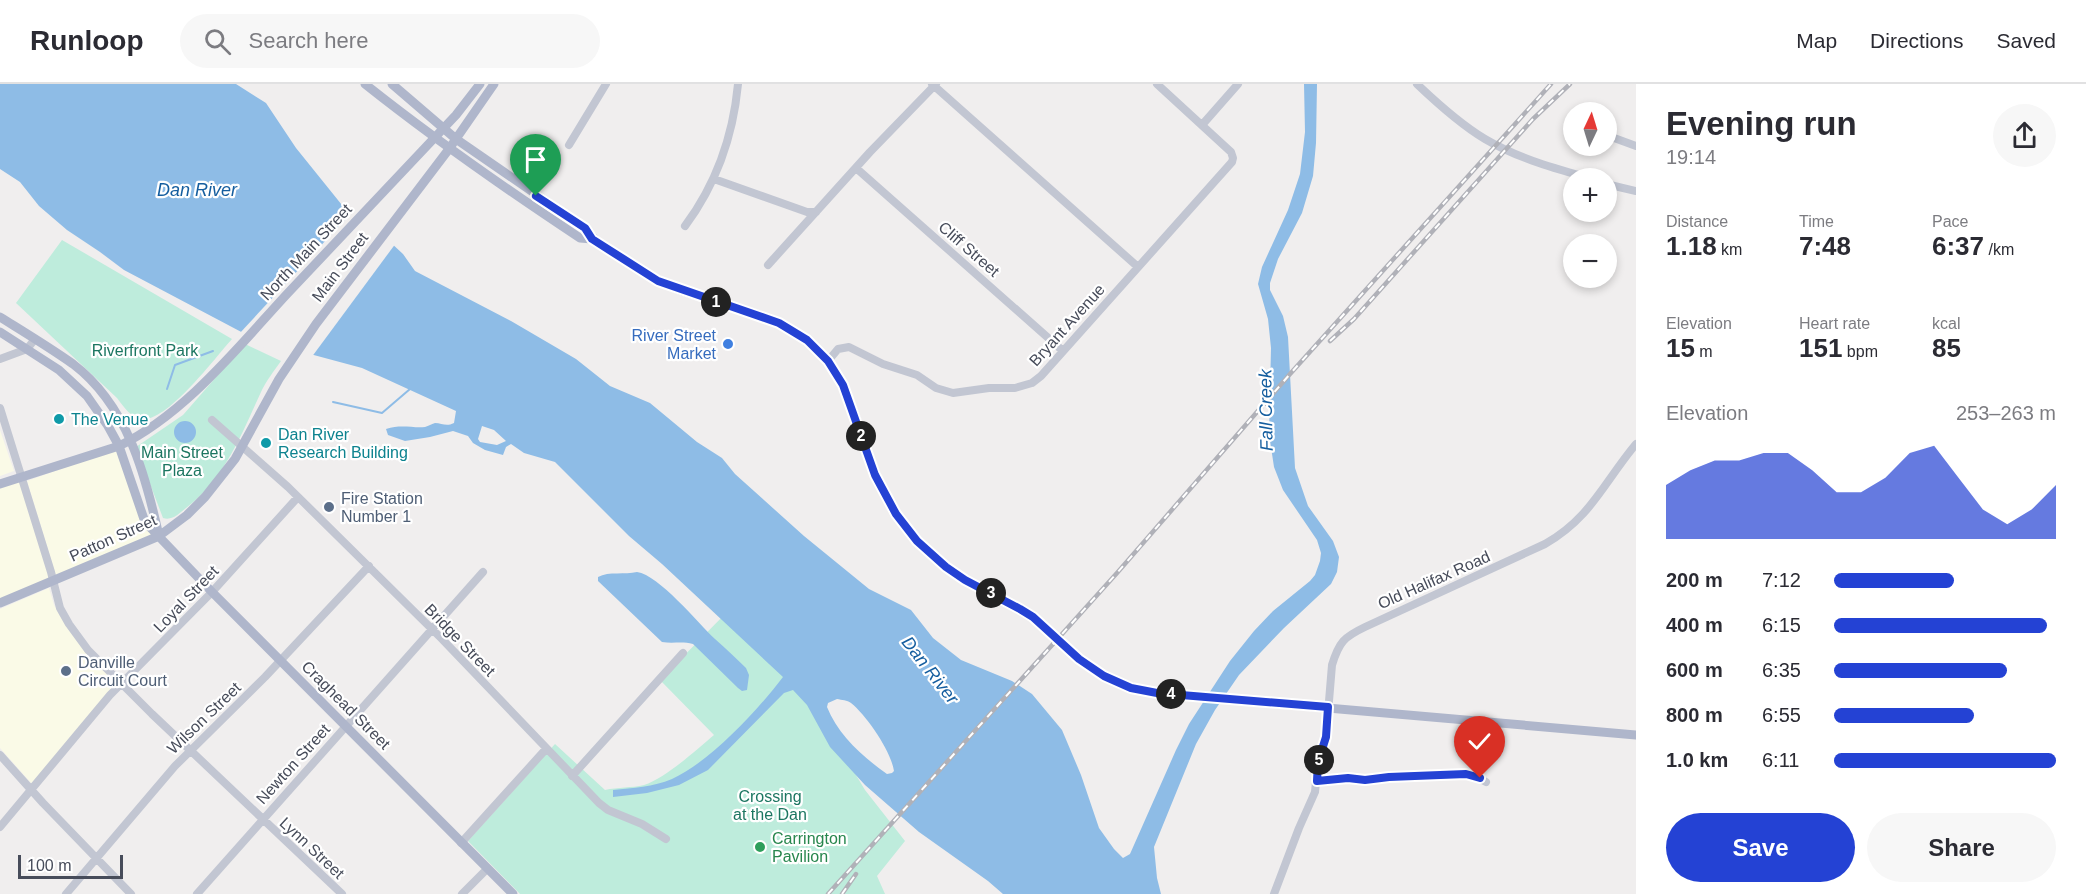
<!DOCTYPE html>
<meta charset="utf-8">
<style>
:root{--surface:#fff;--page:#f7f7f7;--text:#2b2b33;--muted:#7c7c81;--line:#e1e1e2;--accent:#2442d4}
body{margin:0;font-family:Arial,sans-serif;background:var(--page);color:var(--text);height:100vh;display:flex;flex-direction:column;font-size:22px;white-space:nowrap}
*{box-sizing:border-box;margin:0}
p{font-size:20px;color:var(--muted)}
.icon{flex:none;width:33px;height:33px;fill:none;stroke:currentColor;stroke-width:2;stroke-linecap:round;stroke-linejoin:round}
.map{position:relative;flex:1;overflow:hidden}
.sheet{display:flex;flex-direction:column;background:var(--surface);width:450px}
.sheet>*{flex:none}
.needle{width:39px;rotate:4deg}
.fabs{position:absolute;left:1563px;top:18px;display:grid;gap:12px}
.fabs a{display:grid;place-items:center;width:54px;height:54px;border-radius:50%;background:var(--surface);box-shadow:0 3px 9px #0003;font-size:30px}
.scale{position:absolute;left:18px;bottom:15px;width:105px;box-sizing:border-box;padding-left:6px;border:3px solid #474c5a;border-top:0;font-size:16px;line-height:21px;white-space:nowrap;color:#474c5a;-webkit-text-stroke:4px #fff;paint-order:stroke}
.pin{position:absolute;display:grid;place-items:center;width:51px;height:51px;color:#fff;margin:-62px -26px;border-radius:50% 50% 50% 0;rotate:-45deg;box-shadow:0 0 6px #0007}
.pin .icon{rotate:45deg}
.km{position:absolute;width:30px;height:30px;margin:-15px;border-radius:50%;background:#222;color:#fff;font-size:16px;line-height:30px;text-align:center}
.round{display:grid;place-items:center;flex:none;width:63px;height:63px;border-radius:32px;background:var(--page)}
.summary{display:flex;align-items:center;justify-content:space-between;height:102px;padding:0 30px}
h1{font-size:33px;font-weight:600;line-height:45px}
.stats{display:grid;grid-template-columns:repeat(3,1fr);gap:9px;height:102px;padding:6px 30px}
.stats div{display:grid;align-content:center}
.stats b{font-size:26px;font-weight:600}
.stats small{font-size:16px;font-weight:400}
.stats p{font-size:16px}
.chart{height:168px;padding:12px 30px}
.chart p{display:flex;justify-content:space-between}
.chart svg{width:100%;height:108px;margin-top:6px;fill:var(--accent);opacity:.7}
.cta{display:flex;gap:12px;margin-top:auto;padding:12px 30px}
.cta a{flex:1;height:69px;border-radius:36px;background:var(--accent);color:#fff;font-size:24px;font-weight:600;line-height:69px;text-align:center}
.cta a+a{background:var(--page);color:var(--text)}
ul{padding:0 30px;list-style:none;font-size:20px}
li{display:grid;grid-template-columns:96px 72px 1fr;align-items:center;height:45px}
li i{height:15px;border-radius:8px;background:var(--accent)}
header{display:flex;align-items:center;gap:36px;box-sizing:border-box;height:84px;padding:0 30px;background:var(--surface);border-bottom:2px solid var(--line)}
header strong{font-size:28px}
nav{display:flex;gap:33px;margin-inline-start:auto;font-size:21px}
.search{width:420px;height:54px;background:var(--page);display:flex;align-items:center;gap:15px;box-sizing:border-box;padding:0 21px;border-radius:33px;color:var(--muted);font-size:22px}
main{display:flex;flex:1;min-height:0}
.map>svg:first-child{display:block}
</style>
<header>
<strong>Runloop</strong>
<div class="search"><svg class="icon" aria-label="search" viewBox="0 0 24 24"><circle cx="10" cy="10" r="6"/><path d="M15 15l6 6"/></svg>Search here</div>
<nav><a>Map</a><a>Directions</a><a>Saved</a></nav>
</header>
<main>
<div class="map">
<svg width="1636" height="810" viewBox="0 0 1636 810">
<rect width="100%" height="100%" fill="#f0eeee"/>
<!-- commercial -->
<path fill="#fafae7" d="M0,346l14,41 -14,5z
M117,365l36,85 -97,42 -29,-95z
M22,393l30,104 -52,22v-119z
M49,504l5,17 11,19 51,59 -84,101 -32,-36v-139z"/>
<!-- green -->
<path fill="#beecdc" d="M62,156l170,99c-17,19 -62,79 -87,80 -14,0 -21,-12 -28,-21l-101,-95z
M245,260l36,17c-7,10 -15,20 -20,31 -20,43 -36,86 -75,116 -7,5 -13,13 -23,10l-27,-71 47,-32z
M729,526l98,117 38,63 40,51 -28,35 8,18h-365l-52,-53 87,-97 50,46c13,-3 27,-2 39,-5 22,-7 52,-35 70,-50l-54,-55z"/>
<!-- water -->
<path fill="#8ebce6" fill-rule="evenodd" d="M0,0h236l30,19 30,45 54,67 26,14 27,25 12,17 96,50 65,38 34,27 40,17 47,39 25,16 13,16 69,62 65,53 42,21 22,28 28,22 51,21 20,13 30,36 19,45 18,53 15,21 9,9 7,-4 46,-104 13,-26 41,-63 24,-30 19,-20 37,-30 5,-6 5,-14 1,-8 -4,-13 -34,-50 -9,-23 -5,-33 2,-86 -3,-29 -10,-35 4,-17 26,-57 12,-36 5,-42 -1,-48h13l-1,59 -3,33 -11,37 -24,46 -8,24v7l13,26 5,21 7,131 13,38 25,35 6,16 -2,15 -6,12 -47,44 -45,47 -24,35 -19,34 -42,103 3,31 4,16h-158l-15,-13 -69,-49 -54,-47 -35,-38 -23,-42 -14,-15 -9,3 -76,77 -29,15 -32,8 -34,4v-7c20,-2 40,-3 59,-11 39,-18 85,-68 111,-102l-121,-113 -33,-28 -74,-74 -31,-9 -13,-9 -5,3 -3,8 -18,-5 -12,-7 -5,-7 -15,-5 -23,6 -25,4 -17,-6 -2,-6c15,-5 25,-1 39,-2 4,-1 6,-3 10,-4 7,0 11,4 19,0l2,-12 -94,-43 -78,-21 -20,-3 -140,-74 -24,-18 -33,-22 -28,-24 -19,-24 -20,-13zM482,342l12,4 12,11 -9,4 -17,-3 -2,-3zM837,615c5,1 10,1 14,4 16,13 40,48 43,68l-2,2 -5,1c-24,-17 -49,-39 -60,-67l1,-4z
M174 348a11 11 0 1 1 22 0a11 11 0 1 1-22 0Z
M637,488c22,3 61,51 78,67 11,10 21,19 31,29l3,7 -2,15 -5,1 -4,-3 -45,-44c-11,-3 -20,0 -31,-2l-64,-61v-4c11,-6 27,-2 39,-5z"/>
<!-- pier -->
<path fill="#f0eeee" d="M352,128l26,14 18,17 -85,115 -48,-11 -24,-13z"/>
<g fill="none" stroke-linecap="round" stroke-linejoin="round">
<!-- stream -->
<path stroke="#8ebce6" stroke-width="2" d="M167,305l8,-24 38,-14
M333,318l49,11 28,-24"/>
<!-- minor -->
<path stroke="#c2c6d2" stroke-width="8" d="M932,0l206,183
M1417,0c21,20 43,40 68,55 32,19 69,29 104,39
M1202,41l36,-41
M1606,51l30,11
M569,61l37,-61
M856,84l207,183
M714,95l93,33h9
M1606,100l30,7
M685,142c32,-43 48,-89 53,-142
M768,181l102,-113 66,-68
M0,275l27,-10 8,-10
M828,277l10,-12 11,-2 34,17 34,11 19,13 17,5 36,-5h26l17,-5 9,-7 191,-214 1,-4 -2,-6 -74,-68
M0,324l51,164 9,36 9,16 19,26 64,64 190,180
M212,336l76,67 154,152 157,164 9,7 34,14 24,15
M0,671l43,48 88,91
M572,692l111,-123
M1317,697l31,-3 17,2 24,-3 77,-3 7,1 13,7
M0,743l110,-132 102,-103 86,-95
M461,759l85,-94
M66,810l109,-128 90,-89 104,-111
M197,810l286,-322
M462,810l25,-25
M1274,810l25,-66 16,-36 3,-30 8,-25 6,-72c7,-23 12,-28 33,-38l180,-83c46,-26 59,-62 91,-100"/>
<!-- major -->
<path stroke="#afb6cb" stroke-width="9" d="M365,0c69,55 141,105 215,154l12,1
M392,0l64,55 129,89c10,15 23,21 38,31 17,11 33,21 52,29 46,18 103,24 140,60 42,39 45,102 72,150 18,33 45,62 77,81 22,14 47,22 68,37 17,13 30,30 47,43 23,18 49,29 78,34l479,42
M0,233c24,15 49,30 73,47 54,41 72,109 86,172
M0,248l59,38 28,26 21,30 11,20 26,76 67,70 301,302
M0,400l119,-38c66,-32 119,-99 168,-152 56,-60 113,-119 169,-179l24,-31
M0,519l159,-67 28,-21 18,-18 30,-38 44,-80 37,-55 133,-175 45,-65"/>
<!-- rail casing -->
<g stroke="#b0b1b8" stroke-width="4.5">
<path id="rail" d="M1330,257l24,-22 179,-200 37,-35
M828,810l289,-321 173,-199 261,-290
M842,810l14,-20"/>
</g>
<!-- rail -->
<use href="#rail" stroke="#fff" stroke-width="2" stroke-dasharray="7" stroke-linecap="butt"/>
</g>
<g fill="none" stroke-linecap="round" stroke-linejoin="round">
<!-- route casing -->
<g stroke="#fff" stroke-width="12">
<path id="route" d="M536,112l49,32 7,11 66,42 121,42 28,17 21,21 15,24 32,90 21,39 21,27 29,26 19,13 55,29 13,8 46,42 25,17 27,12 26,5 171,14 -2,30 -8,25 -1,19 31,-3 17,2 24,-3 77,-3 14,4"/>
</g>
<!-- route -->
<use href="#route" stroke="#2442d4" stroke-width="8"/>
</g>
<!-- markers -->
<circle fill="#3f7fe0" stroke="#fff" stroke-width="2" cx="728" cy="260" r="6"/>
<g fill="#0f9aa8" stroke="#fff" stroke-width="2">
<circle cx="59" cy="335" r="6"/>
<circle cx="266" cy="359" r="6"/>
</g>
<g fill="#5c6f8a" stroke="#fff" stroke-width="2">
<circle cx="329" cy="423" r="6"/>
<circle cx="66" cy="587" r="6"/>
</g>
<circle fill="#2e9e5b" stroke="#fff" stroke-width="2" cx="760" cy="763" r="6"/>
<g text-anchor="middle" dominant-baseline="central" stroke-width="4.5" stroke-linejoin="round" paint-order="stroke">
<!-- street labels -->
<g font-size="16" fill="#474c5a" stroke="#fff">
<text transform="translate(969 165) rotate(41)">Cliff Street</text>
<text transform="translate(306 168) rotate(-47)">North Main Street</text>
<text transform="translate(340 183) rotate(-53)">Main Street</text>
<text transform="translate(1067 241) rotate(-48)">Bryant Avenue</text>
<text transform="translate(113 454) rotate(-24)">Patton Street</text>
<text transform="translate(1434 496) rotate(-24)">Old Halifax Road</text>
<text transform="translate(186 515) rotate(-46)">Loyal Street</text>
<text transform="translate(460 556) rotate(46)">Bridge Street</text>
<text transform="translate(346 621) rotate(45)">Craghead Street</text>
<text transform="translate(204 634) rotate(-44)">Wilson Street</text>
<text transform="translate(293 680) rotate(-48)">Newton Street</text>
<text transform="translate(312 764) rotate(43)">Lynn Street</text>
</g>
<!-- shop labels -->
<g font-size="16" fill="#366cbe" stroke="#fff" text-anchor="end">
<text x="716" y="251">River Street<tspan x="716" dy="18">Market</tspan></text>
</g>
<!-- park labels -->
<g font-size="16" fill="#1c7661" stroke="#fff">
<text x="145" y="266">Riverfront Park</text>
<text x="182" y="368">Main Street<tspan x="182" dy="18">Plaza</tspan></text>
<text x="770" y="712">Crossing<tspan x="770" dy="18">at the Dan</tspan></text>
</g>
<!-- culture labels -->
<g font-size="16" fill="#0d838f" stroke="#fff" text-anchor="start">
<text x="71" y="335">The Venue</text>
<text x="278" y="350">Dan River<tspan x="278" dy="18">Research Building</tspan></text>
</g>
<!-- service labels -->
<g font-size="16" fill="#4e5e75" stroke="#fff" text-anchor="start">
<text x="341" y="414">Fire Station<tspan x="341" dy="18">Number 1</tspan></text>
<text x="78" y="578">Danville<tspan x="78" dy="18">Circuit Court</tspan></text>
</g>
<!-- leisure labels -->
<g font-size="16" fill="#27864d" stroke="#fff" text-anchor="start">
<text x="772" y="754">Carrington<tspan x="772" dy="18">Pavilion</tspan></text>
</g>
<!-- water labels -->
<g font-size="18" font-style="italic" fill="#155e9f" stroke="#fff">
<text x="197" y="106">Dan River</text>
<text transform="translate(1266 326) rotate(-91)">Fall Creek</text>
<text transform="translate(930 586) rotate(52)">Dan River</text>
</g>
</g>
</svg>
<div class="fabs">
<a><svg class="needle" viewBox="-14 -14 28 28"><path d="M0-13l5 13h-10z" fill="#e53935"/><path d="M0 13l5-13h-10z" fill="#7c7c81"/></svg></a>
<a>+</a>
<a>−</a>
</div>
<div class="scale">100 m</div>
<div class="pin" style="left:536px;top:112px;background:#1e9e55"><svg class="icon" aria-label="arrive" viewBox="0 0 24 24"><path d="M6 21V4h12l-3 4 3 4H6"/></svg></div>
<div class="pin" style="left:1480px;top:694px;background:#d93025"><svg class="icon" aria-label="check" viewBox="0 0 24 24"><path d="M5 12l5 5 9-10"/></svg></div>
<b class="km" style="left:716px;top:218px">1</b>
<b class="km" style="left:861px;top:352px">2</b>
<b class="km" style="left:991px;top:509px">3</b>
<b class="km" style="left:1171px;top:610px">4</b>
<b class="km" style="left:1319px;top:676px">5</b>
</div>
<section class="sheet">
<div class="summary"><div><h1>Evening run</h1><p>19:14</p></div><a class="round"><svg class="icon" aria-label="share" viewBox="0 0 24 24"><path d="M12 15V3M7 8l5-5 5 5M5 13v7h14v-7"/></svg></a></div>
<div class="stats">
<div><p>Distance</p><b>1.18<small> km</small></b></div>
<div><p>Time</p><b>7:48</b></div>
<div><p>Pace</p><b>6:37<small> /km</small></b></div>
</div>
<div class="stats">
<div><p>Elevation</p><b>15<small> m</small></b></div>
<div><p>Heart rate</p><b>151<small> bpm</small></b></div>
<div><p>kcal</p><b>85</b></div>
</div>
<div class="chart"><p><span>Elevation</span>253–263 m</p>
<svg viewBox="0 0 160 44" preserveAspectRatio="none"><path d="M0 44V22L10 16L20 12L30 12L40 9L50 9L60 16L70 25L80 25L90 19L100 9L110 6L120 19L130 32L140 38L150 32L160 22V44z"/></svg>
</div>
<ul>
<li><b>200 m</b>7:12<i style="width:54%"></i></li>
<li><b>400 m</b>6:15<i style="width:96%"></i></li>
<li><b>600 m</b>6:35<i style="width:78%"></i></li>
<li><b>800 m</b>6:55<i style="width:63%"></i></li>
<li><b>1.0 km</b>6:11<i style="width:100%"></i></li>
</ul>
<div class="cta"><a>Save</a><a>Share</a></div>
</section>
</main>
